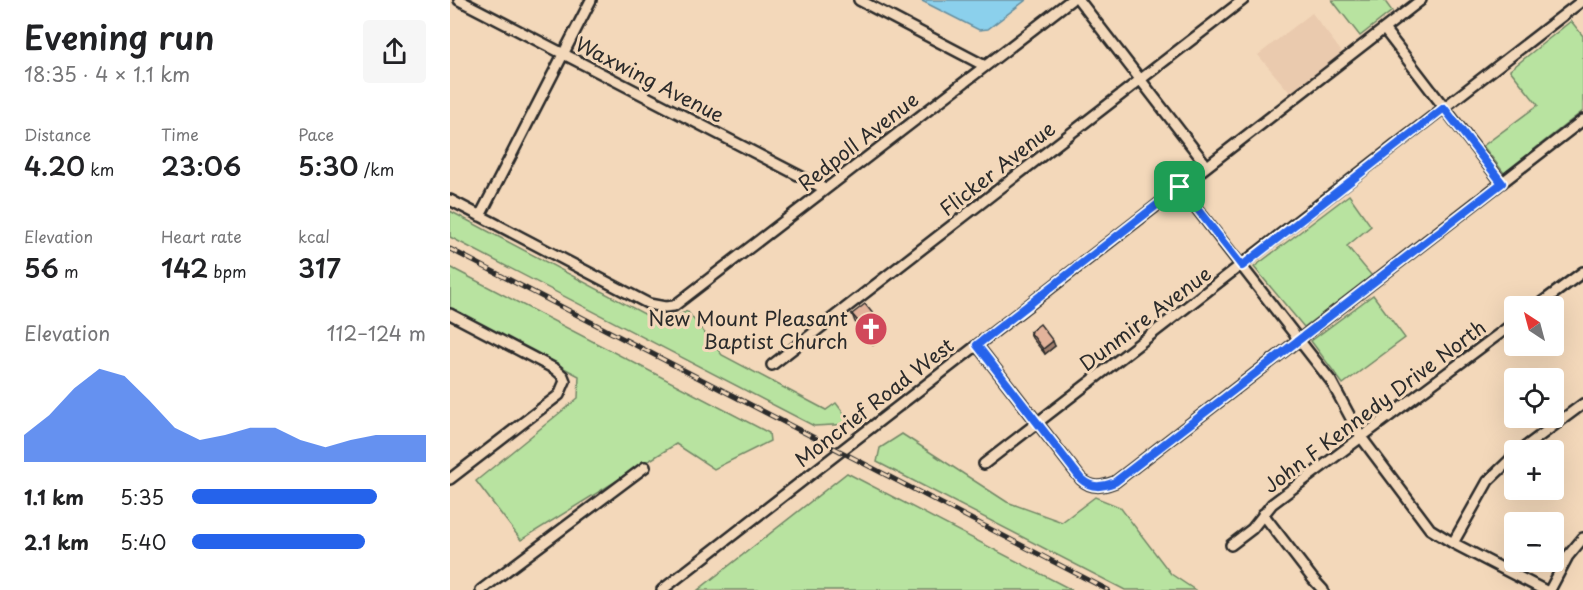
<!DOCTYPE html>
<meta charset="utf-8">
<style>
:root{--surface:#fff;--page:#f6f6f6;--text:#202124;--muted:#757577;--accent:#2563eb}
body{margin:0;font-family:"Playpen Sans",sans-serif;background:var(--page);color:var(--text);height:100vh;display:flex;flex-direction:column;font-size:22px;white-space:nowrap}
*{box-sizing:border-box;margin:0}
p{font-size:20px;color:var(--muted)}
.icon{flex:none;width:33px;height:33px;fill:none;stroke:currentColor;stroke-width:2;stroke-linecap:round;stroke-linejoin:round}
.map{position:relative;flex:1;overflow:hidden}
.drawer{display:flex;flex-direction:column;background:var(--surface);width:450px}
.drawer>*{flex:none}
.needle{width:39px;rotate:324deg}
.buttons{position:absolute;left:1054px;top:296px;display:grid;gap:12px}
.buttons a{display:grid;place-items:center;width:60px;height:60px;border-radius:6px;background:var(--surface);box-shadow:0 6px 24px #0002;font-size:30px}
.pin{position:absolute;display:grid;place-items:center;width:51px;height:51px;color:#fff;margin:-26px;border-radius:12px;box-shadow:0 3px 9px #0006}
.round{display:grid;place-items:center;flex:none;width:63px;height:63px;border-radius:6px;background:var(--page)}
.headline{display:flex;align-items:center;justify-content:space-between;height:102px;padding:0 24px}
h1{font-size:33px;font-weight:600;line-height:45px}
.stats{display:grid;grid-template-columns:repeat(3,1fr);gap:9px;height:102px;padding:6px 24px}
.stats div{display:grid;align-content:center}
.stats b{font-size:26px;font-weight:600}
.stats small{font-size:16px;font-weight:400}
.stats p{font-size:16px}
.chart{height:168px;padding:12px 24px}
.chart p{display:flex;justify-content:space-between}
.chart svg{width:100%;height:108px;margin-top:6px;fill:var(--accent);opacity:.7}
ul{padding:0 24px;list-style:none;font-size:20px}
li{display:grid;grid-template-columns:96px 72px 1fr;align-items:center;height:45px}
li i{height:15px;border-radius:8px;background:var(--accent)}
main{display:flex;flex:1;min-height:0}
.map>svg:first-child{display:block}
</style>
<main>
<section class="drawer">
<div class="headline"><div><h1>Evening run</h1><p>18:35 · 4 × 1.1 km</p></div><a class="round"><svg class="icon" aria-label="share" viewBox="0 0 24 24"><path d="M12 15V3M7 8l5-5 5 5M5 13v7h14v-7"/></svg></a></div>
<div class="stats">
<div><p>Distance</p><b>4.20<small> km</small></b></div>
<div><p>Time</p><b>23:06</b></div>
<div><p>Pace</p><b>5:30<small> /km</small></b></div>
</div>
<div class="stats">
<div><p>Elevation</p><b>56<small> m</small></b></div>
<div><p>Heart rate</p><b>142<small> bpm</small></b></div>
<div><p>kcal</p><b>317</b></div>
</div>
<div class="chart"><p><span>Elevation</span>112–124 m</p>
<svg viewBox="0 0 160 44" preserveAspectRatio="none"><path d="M0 44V33L10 25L20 14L30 6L40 9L50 19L60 30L70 35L80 33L90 30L100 30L110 35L120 38L130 35L140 33L150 33L160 33V44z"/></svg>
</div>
<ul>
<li><b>1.1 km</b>5:35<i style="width:79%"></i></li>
<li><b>2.1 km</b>5:40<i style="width:74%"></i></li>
</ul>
</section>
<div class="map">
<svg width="1133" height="590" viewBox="0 0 1133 590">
<rect width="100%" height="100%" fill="#f3d8ba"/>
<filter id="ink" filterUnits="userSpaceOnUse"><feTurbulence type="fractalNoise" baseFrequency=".0167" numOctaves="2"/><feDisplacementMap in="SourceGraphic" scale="12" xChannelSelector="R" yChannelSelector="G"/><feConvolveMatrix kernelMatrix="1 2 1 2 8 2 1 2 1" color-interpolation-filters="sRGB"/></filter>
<g filter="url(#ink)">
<!-- built -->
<path fill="#eacaae" d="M862,13l32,42 -52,40 -34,-40z"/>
<!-- green -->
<path fill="#b8e3a0" stroke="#728766" stroke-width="1.5" d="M882,0h52l8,11 -32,25z
M1121,21l12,15v75l-79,62 -21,-27 55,-41 -28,-35z
M899,195l22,31 -24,20 25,30 -68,51 -50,-60z
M0,211l213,113 24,-13 35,44 104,55 10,-7 16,21 -38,2 -364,-189z
M0,267l319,166 1,8 -56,28 -38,-25 -155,96 -45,-59 102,-83 1,-22 -129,-68z
M923,295l32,43 -62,46 -32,-43z
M452,434l105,68 55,20 33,-25 25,10 51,67 24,16h-70l-248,-128 3,-14z
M397,473l225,117h-374z"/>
<!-- water -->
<path fill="#8bd0ec" stroke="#658e9f" stroke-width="1.5" d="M470,0h106l-38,29 -9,1z"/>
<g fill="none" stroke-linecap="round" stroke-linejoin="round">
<!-- minor casing -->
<g stroke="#2b2b2b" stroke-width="14">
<path id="minor" d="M9,0l366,189
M409,0l126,66
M629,0l128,166
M934,29l118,154
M730,187l151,194 30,56 69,92 23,14 91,47
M0,200l199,104 16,3 9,-1 397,-306
M30,216l111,-216
M1087,306l46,-34
M0,314l105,55 8,7 2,5 -6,14 -109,84
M527,345l104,134c11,10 21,8 34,3l468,-362
M322,365l471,-365
M1071,450l62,-46
M534,464l599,-464
M813,514l50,65 10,11
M1003,543l35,-62 27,-26
M781,545l21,-16 20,-25 243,-182
M31,590l164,-123
M212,590l759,-590
M1100,590l18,-34 15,-18"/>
</g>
<!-- minor -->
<use href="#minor" stroke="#f3d8ba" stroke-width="9"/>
<!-- rail casing -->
<g stroke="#2b2b2b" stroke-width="5">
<path id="rail" d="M0,249l658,341"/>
</g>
<!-- rail -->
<use href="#rail" stroke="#f3d8ba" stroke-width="3" stroke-dasharray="9" stroke-linecap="butt"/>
</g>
<!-- wall -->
<path fill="#c39a85" stroke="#2b2b2b" stroke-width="1.5" d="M402,314l34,21 -13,10 -18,-23z
M580,332l25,14 -10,8 -13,-16z"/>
<!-- shaded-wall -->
<path fill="#9f7d6c" stroke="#2b2b2b" stroke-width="1.5" d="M433,326l3,9 -13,10 -3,-9z
M603,341l2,5 -10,8 -2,-5z"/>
<!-- building -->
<path fill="#e3b39b" stroke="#2b2b2b" stroke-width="1.5" d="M415,304l18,22 -13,10 -18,-22z
M590,324l13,17 -10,8 -13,-17z"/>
</g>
<g fill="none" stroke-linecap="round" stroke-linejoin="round" filter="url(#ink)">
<!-- route casing -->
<g stroke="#fff" stroke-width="12">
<path id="route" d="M994,108l58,75 -387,299c-13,5 -23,7 -34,-3l-104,-134 203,-158 62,79z"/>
</g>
<!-- route -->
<use href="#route" stroke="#2563eb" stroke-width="8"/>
</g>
<!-- icons -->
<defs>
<g id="church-disc" transform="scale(1.725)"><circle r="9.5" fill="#d1495b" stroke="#f3d8ba"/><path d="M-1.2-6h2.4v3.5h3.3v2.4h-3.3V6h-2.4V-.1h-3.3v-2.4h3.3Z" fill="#fff"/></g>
</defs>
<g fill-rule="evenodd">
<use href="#church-disc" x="421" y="329"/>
</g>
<g text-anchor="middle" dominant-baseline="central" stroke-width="6" stroke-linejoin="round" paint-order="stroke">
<!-- street labels -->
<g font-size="20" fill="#2b2b2b" stroke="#f3d8ba">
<text transform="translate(200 79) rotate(27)">Waxwing Avenue</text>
<text transform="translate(408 141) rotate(-38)">Redpoll Avenue</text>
<text transform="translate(547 168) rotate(-38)">Flicker Avenue</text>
<text transform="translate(695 318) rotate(-37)">Dunmire Avenue</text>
<text transform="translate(424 402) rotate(-38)">Moncrief Road West</text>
<text transform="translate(924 406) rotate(-37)">John F Kennedy Drive North</text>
</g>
<!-- poi labels -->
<g font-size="20" fill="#2b2b2b" stroke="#f3d8ba" text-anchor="end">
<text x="398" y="318">New Mount Pleasant<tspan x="398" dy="23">Baptist Church</tspan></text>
</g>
</g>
</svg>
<div class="buttons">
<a><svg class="needle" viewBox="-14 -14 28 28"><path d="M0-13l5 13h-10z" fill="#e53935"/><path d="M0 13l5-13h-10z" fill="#757577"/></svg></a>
<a><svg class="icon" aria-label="locate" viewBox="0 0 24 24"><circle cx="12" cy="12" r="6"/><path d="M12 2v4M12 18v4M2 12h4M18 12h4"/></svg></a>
<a>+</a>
<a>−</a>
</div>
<div class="pin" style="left:730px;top:187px;background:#1e9e55"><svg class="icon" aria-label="arrive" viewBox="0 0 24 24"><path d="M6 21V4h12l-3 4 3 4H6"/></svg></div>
</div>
</main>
